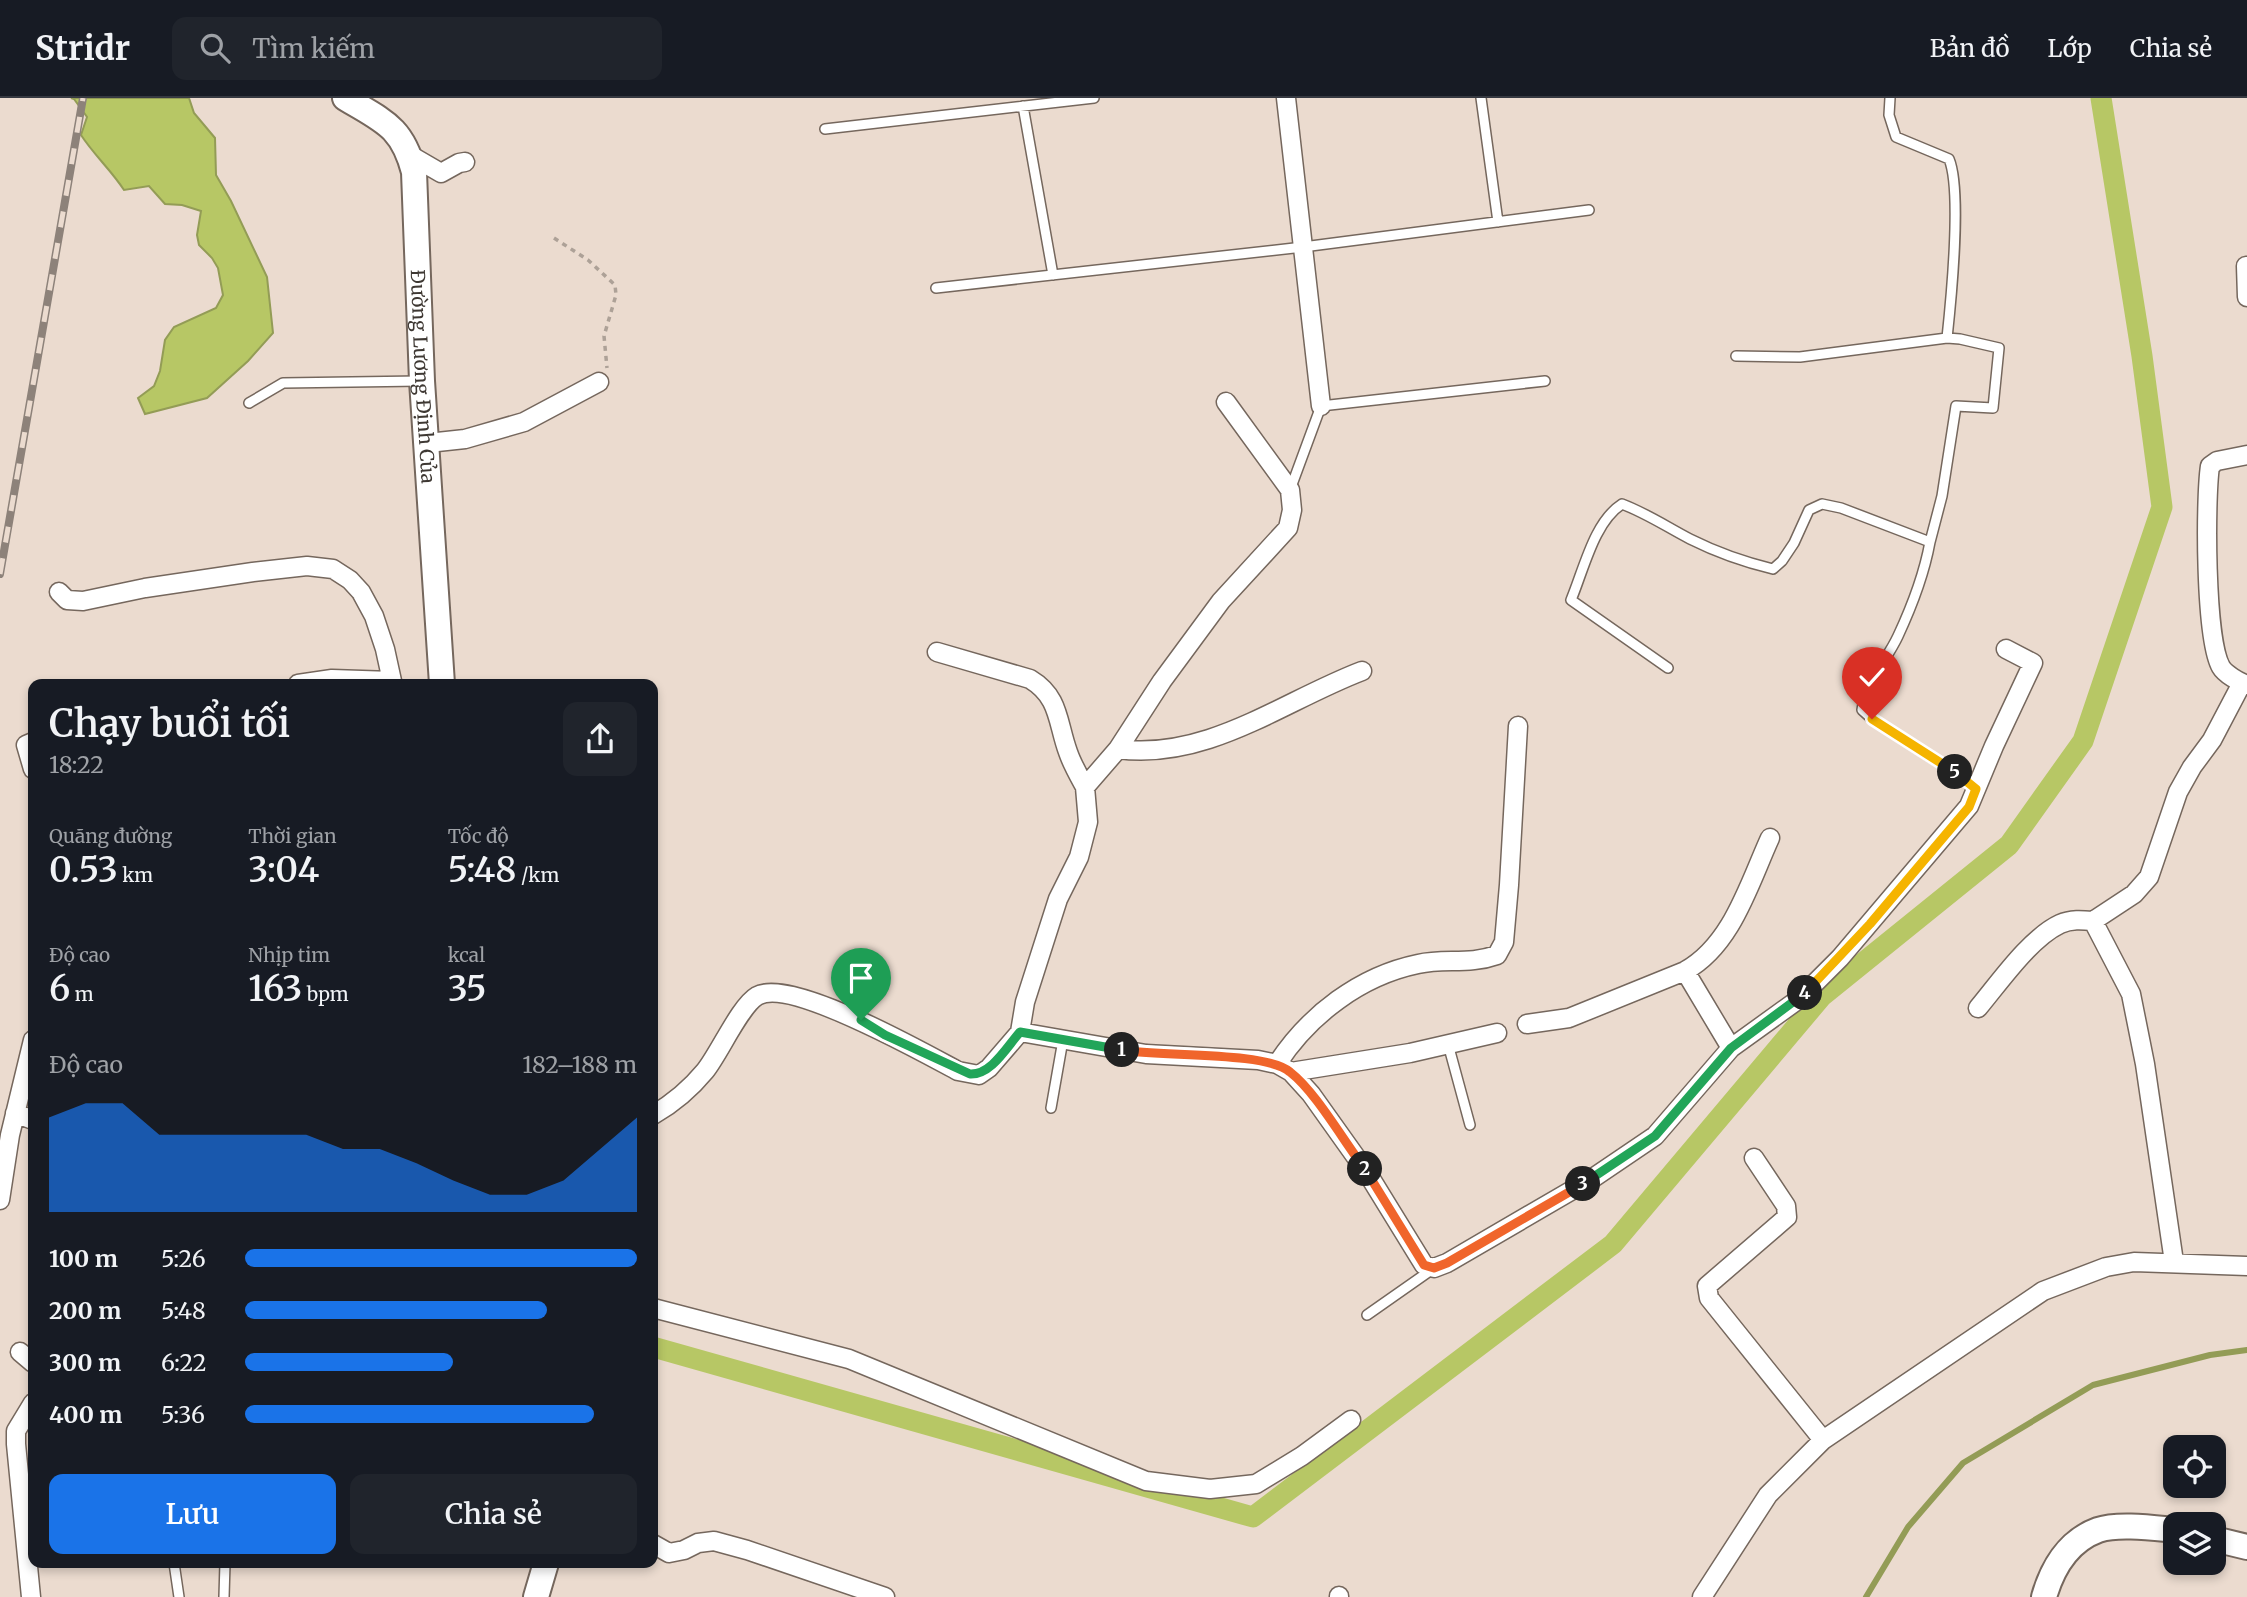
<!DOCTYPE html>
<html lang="vi">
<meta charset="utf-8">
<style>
:root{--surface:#171b24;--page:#20242c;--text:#f1f3f6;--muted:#9ea1a6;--line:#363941;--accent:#1a73e8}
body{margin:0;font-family:Merriweather,serif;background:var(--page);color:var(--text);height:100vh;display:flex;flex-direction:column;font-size:26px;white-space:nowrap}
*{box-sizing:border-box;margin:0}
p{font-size:23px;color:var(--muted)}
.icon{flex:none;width:38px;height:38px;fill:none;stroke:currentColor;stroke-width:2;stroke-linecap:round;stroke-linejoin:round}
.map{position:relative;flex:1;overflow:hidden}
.details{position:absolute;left:28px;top:581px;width:630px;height:889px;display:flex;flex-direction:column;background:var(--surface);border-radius:14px;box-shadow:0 4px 10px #0003}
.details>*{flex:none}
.buttons{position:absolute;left:2163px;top:1337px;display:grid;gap:14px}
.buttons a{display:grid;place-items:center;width:63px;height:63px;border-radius:14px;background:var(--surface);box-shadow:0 4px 10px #0003;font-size:35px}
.pin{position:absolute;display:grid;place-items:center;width:60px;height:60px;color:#fff;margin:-72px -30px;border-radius:50% 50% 50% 0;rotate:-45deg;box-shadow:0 0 7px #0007}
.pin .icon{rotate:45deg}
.km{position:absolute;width:35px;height:35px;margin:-18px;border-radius:50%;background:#222;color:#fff;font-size:19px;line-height:35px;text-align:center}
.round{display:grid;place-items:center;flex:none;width:74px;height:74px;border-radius:14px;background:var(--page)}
.head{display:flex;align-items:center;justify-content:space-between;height:119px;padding:0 21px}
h1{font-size:38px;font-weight:600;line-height:52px}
.figures{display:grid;grid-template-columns:repeat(3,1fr);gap:10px;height:119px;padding:7px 21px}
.figures div{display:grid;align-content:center}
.figures b{font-size:35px;font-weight:600}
.figures small{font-size:19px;font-weight:400}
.figures p{font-size:19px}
.chart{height:196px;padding:14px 21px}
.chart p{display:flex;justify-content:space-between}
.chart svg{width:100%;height:126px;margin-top:7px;fill:var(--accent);opacity:.7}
.action{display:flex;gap:14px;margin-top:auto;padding:14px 21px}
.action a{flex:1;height:80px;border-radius:14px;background:var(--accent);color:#fff;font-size:28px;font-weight:600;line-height:80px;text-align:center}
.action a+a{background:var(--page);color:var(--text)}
ul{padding:0 21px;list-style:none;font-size:23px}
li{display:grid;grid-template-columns:112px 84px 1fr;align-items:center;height:52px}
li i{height:18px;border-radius:9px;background:var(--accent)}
header{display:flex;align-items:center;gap:42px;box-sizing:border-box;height:98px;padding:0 35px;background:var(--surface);border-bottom:2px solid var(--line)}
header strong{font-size:33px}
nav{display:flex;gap:38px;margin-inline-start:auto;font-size:24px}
.search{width:490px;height:63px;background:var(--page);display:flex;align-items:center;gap:18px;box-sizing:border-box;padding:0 24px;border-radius:14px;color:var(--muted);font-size:26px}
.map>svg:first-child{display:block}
</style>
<header>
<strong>Stridr</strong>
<div class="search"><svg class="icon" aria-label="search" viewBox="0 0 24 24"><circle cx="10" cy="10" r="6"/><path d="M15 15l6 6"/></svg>Tìm kiếm</div>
<nav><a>Bản đồ</a><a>Lớp</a><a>Chia sẻ</a></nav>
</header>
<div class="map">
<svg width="2247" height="1499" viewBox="0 0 2247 1499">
<rect width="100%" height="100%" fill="#ebdbcf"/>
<!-- water -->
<path fill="#b7c765" stroke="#939c56" stroke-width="2" d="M71,0h118l5,15 21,25 1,37 15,26 36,76 6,56 -25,28 -41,37 -62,16 -7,-16 16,-12 6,-15 5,-31 9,-13 42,-19 7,-13 -5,-27 -6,-10 -13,-13 -2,-10 4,-24 -19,-6 -17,-1 -16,-18 -25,4c-13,-20 -30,-35 -43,-55l6,-18 -13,-18z"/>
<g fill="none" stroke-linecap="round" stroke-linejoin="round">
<!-- stream -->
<path stroke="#939c56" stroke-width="6" d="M1866,1499l42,-70 55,-64 130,-78 117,-30 37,-5"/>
<!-- canal -->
<path stroke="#b7c765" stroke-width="21" d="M653,1249l600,170 360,-273 209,-248 187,-151 74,-104 79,-234 -20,-151 -41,-258"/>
<!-- lane casing -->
<g stroke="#75675d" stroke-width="12">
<path id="lane" d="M1481,0l17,124
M1890,0l-1,17 7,22 53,22c13,31 2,142 -2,179
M1023,8l30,169
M825,31l269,-31
M936,190l367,-41 286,-37
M1736,258l64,1 147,-19 13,1 39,9 -6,60 -37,-2 -14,90 -12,46
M249,305l34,-20 137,-2
M1290,392l31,-84 224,-25
M1668,570l-97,-68c13,-31 23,-78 51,-96 24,9 45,23 68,35 26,13 54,23 83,30l9,-8 12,-18 15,-33 13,-6 19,4 89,34c-6,33 -18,64 -32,94 -11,24 -33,47 -36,74l10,9 91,59 13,11
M1448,946l22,81
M1051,1010l12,-68
M1367,1217l67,-47
M174,1465l5,34
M224,1499l1,-34"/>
</g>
<!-- street casing -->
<g stroke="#75675d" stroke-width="21">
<path id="street" d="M1286,0l35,308
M410,57l31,18 18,-10 6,-1
M2246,168l1,31
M428,345l37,-4 59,-17 75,-40
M2247,357l-30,6 -7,5c-5,35 -5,173 11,201 4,7 18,15 26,18
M59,494l8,8 16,1 62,-13 108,-16 54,-6 26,3 17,11 11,12 13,24 11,33 7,32
M937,554l93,27c30,18 27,43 38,73 4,12 11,24 17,35
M298,586l34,-5 60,2 1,3
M33,644l-7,3 7,24
M1118,651c89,12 165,-48 244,-78
M1685,873l46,77
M1978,910c21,-25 52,-70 82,-84 11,-5 22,-4 33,-3
M1527,926l42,-6 116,-47c47,-26 64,-87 85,-133
M1020,934l126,22 112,6 19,4 14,8 20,22 57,80 56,91 10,3 13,-5 146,-85 62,-42 76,-88 68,-49 41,-41 129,-152 25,-60 39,-83 -27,-14
M1277,966c32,-49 83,-88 141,-100 27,-6 51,1 79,-9l7,-13 5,-57 9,-159
M1291,974l119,-19 87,-20
M15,1015l18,7
M653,1017c19,-11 38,-27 52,-44 14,-17 35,-65 52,-75 33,-19 167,57 201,75l21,4 10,-7 31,-36 5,-30 33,-103 21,-42 9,-35 -3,-35 33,-38 44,-68 59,-80 67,-73 4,-18 -2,-20 -64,-88
M1754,1060l32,48 1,11 -80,69 2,12 114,142
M0,1102l10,-65 23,-95
M2174,1164l-29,-198 -14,-70 -38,-73 41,-27 15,-17 29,-85 14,-25 20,-27 30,-57
M653,1210l196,51 297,122 64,8 46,-5 46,-28 49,-36
M20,1254l13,11
M653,1446l16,9 15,-3 14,-7 16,-2 33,9 138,47
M1339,1498v1
M31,1499l-15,-153v-13l17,-28
M1702,1499l66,-102 55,-55 220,-149 63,-24 28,-5 113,4"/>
</g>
<!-- secondary casing -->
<g stroke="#75675d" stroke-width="28">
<g id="secondary">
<path id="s1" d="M345,0c38,23 57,28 69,74l8,209 20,303"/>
<path d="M2214,1441l33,8"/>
<path d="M536,1499l10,-34"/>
<path d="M2044,1499c8,-28 24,-56 54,-67 20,-7 56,-2 77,0"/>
</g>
</g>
<!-- path -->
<path stroke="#ada197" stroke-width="3.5" stroke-dasharray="5 5" stroke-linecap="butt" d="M554,140l34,22 27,25 1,10 -12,41 3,32"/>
<!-- lane -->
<use href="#lane" stroke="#fff" stroke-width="9"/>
<!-- street -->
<use href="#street" stroke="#fff" stroke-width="18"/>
<!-- secondary -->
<use href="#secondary" stroke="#fff" stroke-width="24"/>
<!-- rail casing -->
<g stroke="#8d827a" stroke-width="8">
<path id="rail" d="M0,476l83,-476"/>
</g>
<!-- rail -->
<use href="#rail" stroke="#ebdbcf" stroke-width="5" stroke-dasharray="16" stroke-linecap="butt"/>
</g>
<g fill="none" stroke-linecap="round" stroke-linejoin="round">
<!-- split-1 casing -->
<g stroke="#fff" stroke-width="14">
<path id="split-1" d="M861,922l24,15 85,39c21,1 36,-26 50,-42l102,18"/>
</g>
<!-- split-2 casing -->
<g stroke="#fff" stroke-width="14">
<path id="split-2" d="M1122,952c38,7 144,1 168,22 26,20 54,70 75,97"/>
</g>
<!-- split-3 casing -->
<g stroke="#fff" stroke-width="14">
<path id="split-3" d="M1365,1071l59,96 10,3 13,-5 136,-79"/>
</g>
<!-- split-4 casing -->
<g stroke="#fff" stroke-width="14">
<path id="split-4" d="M1583,1086l72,-48 76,-88 74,-55"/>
</g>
<!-- split-5 casing -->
<g stroke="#fff" stroke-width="14">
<path id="split-5" d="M1805,895l65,-69 99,-117 7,-18 -21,-17"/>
</g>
<!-- split-6 casing -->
<g stroke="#fff" stroke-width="14">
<path id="split-6" d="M1872,621l83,53"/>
</g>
<!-- split-1 -->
<use href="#split-1" stroke="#22a559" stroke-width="9"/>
<!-- split-2 -->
<use href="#split-2" stroke="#f0652b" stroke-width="9"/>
<!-- split-3 -->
<use href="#split-3" stroke="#f0652b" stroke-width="9"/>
<!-- split-4 -->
<use href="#split-4" stroke="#22a559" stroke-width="9"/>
<!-- split-5 -->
<use href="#split-5" stroke="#f5b400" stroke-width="9"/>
<!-- split-6 -->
<use href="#split-6" stroke="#f5b400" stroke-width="9"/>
</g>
<g text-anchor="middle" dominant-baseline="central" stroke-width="5" stroke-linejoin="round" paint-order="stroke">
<!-- street labels -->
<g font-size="19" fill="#3e3833" stroke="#ebdbcf">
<text stroke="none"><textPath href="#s1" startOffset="310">Đường Lương Định Của</textPath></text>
</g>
</g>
</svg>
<div class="buttons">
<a><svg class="icon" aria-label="locate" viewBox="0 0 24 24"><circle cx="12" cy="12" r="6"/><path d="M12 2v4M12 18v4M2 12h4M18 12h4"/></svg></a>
<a><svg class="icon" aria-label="layers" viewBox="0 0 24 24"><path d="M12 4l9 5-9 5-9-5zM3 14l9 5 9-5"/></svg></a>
</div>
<div class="pin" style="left:861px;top:922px;background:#1e9e55"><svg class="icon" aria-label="arrive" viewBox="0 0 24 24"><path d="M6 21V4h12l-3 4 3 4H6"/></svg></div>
<div class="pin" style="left:1872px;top:621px;background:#d93025"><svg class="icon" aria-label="check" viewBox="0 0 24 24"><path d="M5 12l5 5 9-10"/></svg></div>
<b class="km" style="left:1122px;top:952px">1</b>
<b class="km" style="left:1365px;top:1071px">2</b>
<b class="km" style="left:1583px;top:1086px">3</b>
<b class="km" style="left:1805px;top:895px">4</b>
<b class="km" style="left:1955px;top:674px">5</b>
<section class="details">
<div class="head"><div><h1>Chạy buổi tối</h1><p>18:22</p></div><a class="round"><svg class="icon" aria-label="share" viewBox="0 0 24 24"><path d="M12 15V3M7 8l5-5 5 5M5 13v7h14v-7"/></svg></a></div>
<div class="figures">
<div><p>Quãng đường</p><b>0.53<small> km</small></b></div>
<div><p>Thời gian</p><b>3:04</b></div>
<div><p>Tốc độ</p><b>5:48<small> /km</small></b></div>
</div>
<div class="figures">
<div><p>Độ cao</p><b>6<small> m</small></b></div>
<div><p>Nhịp tim</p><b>163<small> bpm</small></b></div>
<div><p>kcal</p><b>35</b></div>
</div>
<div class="chart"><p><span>Độ cao</span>182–188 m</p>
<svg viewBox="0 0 160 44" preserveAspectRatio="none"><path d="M0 44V11L10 6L20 6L30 17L40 17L50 17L60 17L70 17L80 22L90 22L100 27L110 33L120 38L130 38L140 33L150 22L160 11V44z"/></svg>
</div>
<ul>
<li><b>100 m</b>5:26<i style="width:100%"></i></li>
<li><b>200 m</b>5:48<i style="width:77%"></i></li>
<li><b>300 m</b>6:22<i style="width:53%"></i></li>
<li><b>400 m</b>5:36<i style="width:89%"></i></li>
</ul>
<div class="action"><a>Lưu</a><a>Chia sẻ</a></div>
</section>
</div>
